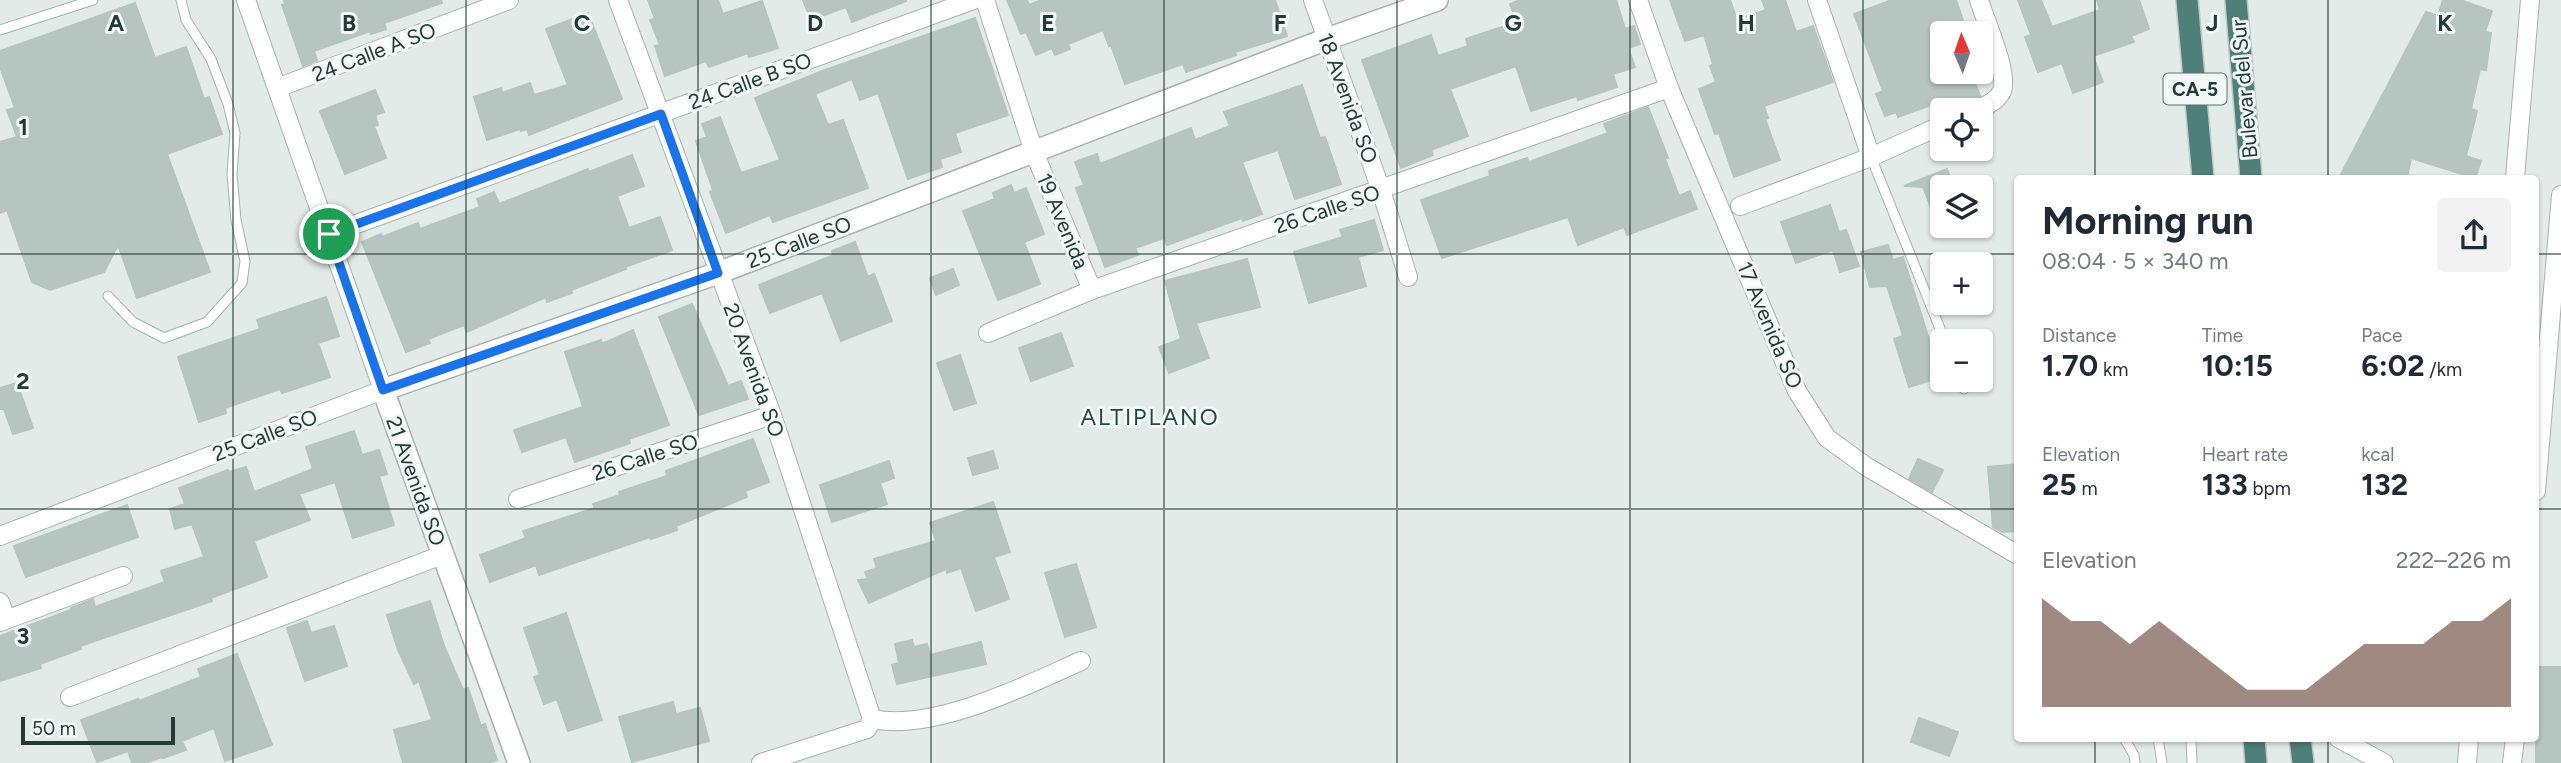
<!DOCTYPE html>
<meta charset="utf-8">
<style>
:root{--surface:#fff;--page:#f2f2f3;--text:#1f2937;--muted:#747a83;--accent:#79584b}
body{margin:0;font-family:Figtree,sans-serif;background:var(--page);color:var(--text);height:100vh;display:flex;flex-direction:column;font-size:26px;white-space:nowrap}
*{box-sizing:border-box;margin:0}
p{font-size:23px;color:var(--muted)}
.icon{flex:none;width:38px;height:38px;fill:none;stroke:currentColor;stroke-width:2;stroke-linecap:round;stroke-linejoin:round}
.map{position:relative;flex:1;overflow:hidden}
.drawer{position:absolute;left:2014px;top:175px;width:525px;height:567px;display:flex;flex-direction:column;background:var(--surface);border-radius:7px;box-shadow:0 2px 5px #0004}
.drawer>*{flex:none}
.needle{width:46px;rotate:358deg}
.controls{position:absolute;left:1930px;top:21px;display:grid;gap:14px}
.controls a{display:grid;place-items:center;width:63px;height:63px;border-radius:7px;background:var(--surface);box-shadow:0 2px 5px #0004;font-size:35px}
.scale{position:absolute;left:21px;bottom:18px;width:154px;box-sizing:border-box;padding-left:7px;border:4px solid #233a36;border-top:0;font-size:19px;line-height:24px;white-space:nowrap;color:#233a36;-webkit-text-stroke:5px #f2f8f5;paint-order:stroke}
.pin{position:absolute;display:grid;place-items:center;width:60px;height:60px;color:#fff;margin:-30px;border:4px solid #fff;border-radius:50%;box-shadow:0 2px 7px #0007}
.round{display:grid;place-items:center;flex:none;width:74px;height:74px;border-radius:7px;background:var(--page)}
.overview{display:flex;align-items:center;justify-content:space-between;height:119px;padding:0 28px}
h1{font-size:38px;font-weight:700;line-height:52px}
.figures{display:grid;grid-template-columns:repeat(3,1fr);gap:10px;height:119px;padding:7px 28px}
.figures div{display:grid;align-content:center}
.figures b{font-size:30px;font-weight:700}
.figures small{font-size:19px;font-weight:400}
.figures p{font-size:19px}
.chart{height:196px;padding:14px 28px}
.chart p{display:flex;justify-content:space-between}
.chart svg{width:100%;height:126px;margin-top:7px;fill:var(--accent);opacity:.7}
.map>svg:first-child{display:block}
</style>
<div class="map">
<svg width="2561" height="763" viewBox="0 0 2561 763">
<rect width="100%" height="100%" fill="#e2ebe8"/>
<!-- building -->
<path fill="#b7c5c1" stroke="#b5c4bf" stroke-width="2" d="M284,0h157l1,3 -58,20 2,6 -15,5 -1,-3 -56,20 3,10 -14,5 -21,-61 3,-1z
M648,0h70l5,14 39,-13 16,47 -29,9 -1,-4 -39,14 -3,-6 -41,15 -10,-30 5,-1 -10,-25 5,-1z
M803,0h103v1l-54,21 -6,-15 -35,13z
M1007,0h20l2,5 13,-5h233l12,36 -52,16 1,3 -50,17 -3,-8 -58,20 -14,-39 -2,1 -6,-16 -35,14 2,5 -15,6 -3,-7 -16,7 -10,-23 -5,2z
M1520,0h96l9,29 9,-3 6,18 -12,4 7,19 -22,7 4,13 -39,13 -1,-4 -46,15 -15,-45 -66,23 18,47 -37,14 2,5 -32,13 -39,-108 69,-25 7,21 30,-10 -2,-7 51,-17 -7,-18z
M1670,0h60l7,20 29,-10 -4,-10h23l11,32 17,-6 20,56 -69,24 4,12 -3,1 15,41 -46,17 -15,-44 -4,1 -16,-45 17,-7 -6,-16 3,-2 -9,-29 -19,6z
M1892,0h64l10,29 -11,4h-13v39h29l9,24 -39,14 -2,-8 -41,15 -2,-5 -11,4 -9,-22 7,-3 -29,-77z
M2018,0h23l11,27 48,-17 -3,-10h42l10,29 -18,7 3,6 -41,14 10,26 -30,11 -11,-30 -24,9 -13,-35 6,-2z
M2443,0h17l32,11 -7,21 6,1 -5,37 -6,-1 -9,40 6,2 -11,45 15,5 -6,17 -64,-20 -4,20h-68l87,-166 12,4z
M135,3l20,55 31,-11 18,52 5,-2 13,37 -55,20 43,118 -73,26 -19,-53 -14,27 -54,18 -18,-8 -25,-72 -7,3v-71l17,-5 -10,-27 8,-2 -15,-41v-16z
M588,13l34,86 -93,36 -2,-6 -6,2 -1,-2 -33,11 -13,-43 27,-9 1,5 28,-10 4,12 34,-10 -22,-56z
M975,18l33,97 -53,18 6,19 -21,7 2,8 -34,12 -30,-86 -18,7 -8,-21 -37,15 13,31 15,-5 25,68 -95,34 -3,-7 -44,18 -16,-41 3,-2 -17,-49 11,-4 -5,-13 18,-7 21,56 39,-13 -25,-62 70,-28z
M1302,85l18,53 5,-1 16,47 -46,15 -17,-49 -36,12 20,52 -19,7 -1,-3 -75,27 -3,-7 -29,10 3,7 -33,12 -29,-79 8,-3 -9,-23 22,-8 3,10 91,-36 4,12 35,-14 -6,-14z
M375,90l9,22 -9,3 3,10 -4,1 12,32 -41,16 -25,-63z
M1648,107l20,51 -3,1 14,37 11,-5 7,18 -70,26 -3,-8 -46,18 -10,-28 -126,41 -21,-58 69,-24 -1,-5 38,-13 2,4 79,-29 -4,-9z
M632,155l12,31 -27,10 12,32 31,-11 12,33 -47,17 1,2 -55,21 1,3 -25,9 -1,-5 -79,35 -3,-7 -36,14 2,4 -24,9 -44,-110 19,-8 1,3 36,-14 2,6 60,-22 -3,-8 17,-7 5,12 89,-35 1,3z
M1947,169l7,18h-12v48l-19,-48 -19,-1z
M1011,185l3,8 12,-5 18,46 -20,8 16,42 -42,16 -35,-89 32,-12 -2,-6z
M1830,205l9,27 7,-2 13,36 -19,6 -7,-22 -37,13 -15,-41z
M1374,220l9,30 -25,7 8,29 -57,17 -15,-51 49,-15 -3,-7z
M855,242l13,35 6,-3 18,47 -51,20 -19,-48 -52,20 -11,-28 75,-30 -2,-4z
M1888,245l5,15 10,-3 38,120 -32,10 -15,-48 9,-3 -16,-50 -17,1 -9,-35z
M1247,259l13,48 -64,16 13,35 -40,15 -10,-26 22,-8 -16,-58z
M953,269l6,16 -23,10 -6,-17z
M326,297l13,39 -21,7 12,34 -48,16 -2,-4 -55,19 1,5 -27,9 -21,-65 82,-28 -3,-9z
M692,304l36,82 13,-5 7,18 -49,16 -40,-98z
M633,330l36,95 -40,14 1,4 -55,19 -9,-25 -44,15 -8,-22 69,-23 -18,-55 36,-12 1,4z
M1061,333l12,33 -42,15 -12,-33z
M960,355l16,48 -22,7 -17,-47z
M17,383l16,45 -20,6 -9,-25h-4v-21z
M354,431l8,24 17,-5 8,24 -8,2 15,49 -41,13 -18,-56 -36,12 11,26 -56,21 13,36 -56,21 1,3 -132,45 1,3 -41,15 1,4 -41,13v-45l71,-26v-2l22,-9 2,8 70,-25 -4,-11 43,-14 -12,-33 -17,5 -5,-20 15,-5 -6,-16 49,-18 1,2 17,-5 8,25 59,-23 -7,-22z
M753,439l16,43 -24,9 2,6 -71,29 1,4 -26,9 -1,-2 -111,38 -3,-10 -46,17 -10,-27 46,-17 -3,-7 72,-23 -2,-4 27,-9 -1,-3 48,-16 -1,-5z
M993,451l5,17 -25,7 -5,-17z
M1918,459l25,11 -11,22 -23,-13z
M889,461l5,17 -14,5 7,21 -55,18 -12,-37z
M2018,464v67l-16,1 -9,-5 -5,-60z
M993,502l17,50 -16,5 15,42 -33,12 -15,-43 -14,5 -1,-4 -77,34 -11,-23 10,-1 -3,-7 12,-4 -3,-9 62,-18 -6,-18z
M127,505l11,32 -112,40 -12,-31z
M1076,564l20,63 -31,10 -20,-64z
M430,601l14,45 19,44 5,-2 13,38 4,-2 12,36 -9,3h-85l-9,-33 38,-10 -13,-39 -5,3 -16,-34 -11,-35z
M566,613l36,107 -34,11 -11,-32 -13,5 -10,-27 6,-2 -16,-47z
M307,621l4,12 23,-7 13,40 -42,15 -18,-53z
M912,640l2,7 13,-3 3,11 51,-13 5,22 -89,20 -5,-19 7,-2 -4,-19z
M237,654l35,91 -47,16 -11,-33 -32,13 4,9 -23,8 -1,-1 -17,6h-13l-4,-12 -31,11 -16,-42 57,-21 1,2 62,-24 -3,-8z
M2536,667h25v96h-25z
M673,702l3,12 24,-6 9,33 -77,21 -13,-45z
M1919,718l39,14 -9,24 -38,-14z"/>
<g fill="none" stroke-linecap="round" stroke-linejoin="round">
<!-- service casing -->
<g stroke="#a5b2af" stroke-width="11">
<path id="service" d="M0,30l93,-30
M1871,157l74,184
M108,296l25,26 31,16 43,-16 35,-39 3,-22 -9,-41 -4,-46 3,-41 -7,-29 -17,-45 -25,-39 -5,-20
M1961,380l3,9
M2124,738l10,17 1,8
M2158,738l4,25
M2191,738l1,25"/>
</g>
<!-- minor casing -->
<g stroke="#a5b2af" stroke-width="20">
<path id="minor" d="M618,0l154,415 100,304 -5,10 -106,34
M985,0l49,152 58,138
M1313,0l68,190 27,87
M1638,0l31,88 128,303 30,47 40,29 151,88
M1817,0l54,157
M277,88l232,-88
M1975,110c10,-4 22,-8 27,-19 7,-18 -17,-71 -23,-91
M2515,178l15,-178
M1740,206l131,-49 71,-32
M329,234l644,-234
M988,333l104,-43 577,-202
M2536,491l25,-296
M518,499l254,-84
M0,536l383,-146 -137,-390
M0,602l6,17
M0,622l123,-46
M70,697l372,-142
M872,719c61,13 153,-33 209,-58
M2338,738l46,25
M2467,763l2,-25
M2512,763l3,-25"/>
</g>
<!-- tertiary casing -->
<g stroke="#a5b2af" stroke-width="24">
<path id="tertiary" d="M519,763l-136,-373 335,-117 609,-234 110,-39"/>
</g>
<!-- trunk casing -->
<g stroke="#c1c8c7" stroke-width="24">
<path id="trunk" d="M2187,0l16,178
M2236,0l15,178
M2254,738l2,25
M2300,738l3,25"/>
</g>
<!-- service -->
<use href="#service" stroke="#fff" stroke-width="9"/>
<!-- minor -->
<use href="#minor" stroke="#fff" stroke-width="18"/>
<!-- tertiary -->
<use href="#tertiary" stroke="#fff" stroke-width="21"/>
<!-- trunk -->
<use href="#trunk" stroke="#4e8079" stroke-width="21"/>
</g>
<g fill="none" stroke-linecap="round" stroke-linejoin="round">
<!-- route casing -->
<g stroke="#fff" stroke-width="14">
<path id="route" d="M661,114l57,159 -335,117 -54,-156z"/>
</g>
<!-- route -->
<use href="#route" stroke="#1a73e8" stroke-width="9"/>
</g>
<!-- grid -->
<path fill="none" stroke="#233a36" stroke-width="2" stroke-opacity="0.55" d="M233,0v763M466,0v763M698,0v763M931,0v763M1164,0v763M1397,0v763M1630,0v763M1863,0v763M2095,0v178M2328,0v178M0,254h2018M2536,254h25M0,509h2018M2536,509h25M2095,738v25M2328,738v25"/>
<g text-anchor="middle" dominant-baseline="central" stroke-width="6" stroke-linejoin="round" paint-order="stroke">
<!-- shield labels -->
<rect fill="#f2f8f5" stroke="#61736f" stroke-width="2" x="2163.5" y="73.5" width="63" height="31" rx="5"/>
<g font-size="19" font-weight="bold" fill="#233a36">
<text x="2195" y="89">CA-5</text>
</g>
<!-- street labels -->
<g font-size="21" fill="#233a36" stroke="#f2f8f5">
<text transform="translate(374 52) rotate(-21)">24 Calle A SO</text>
<text transform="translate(750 81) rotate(-20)">24 Calle B SO</text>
<text transform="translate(2244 89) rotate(-95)">Bulevar del Sur</text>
<text transform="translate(1348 98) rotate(70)">18 Avenida SO</text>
<text transform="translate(1327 209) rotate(-19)">26 Calle SO</text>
<text transform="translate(1063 221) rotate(67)">19 Avenida</text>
<text transform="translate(799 242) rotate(-21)">25 Calle SO</text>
<text transform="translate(1770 325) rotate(67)">17 Avenida SO</text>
<text transform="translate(754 370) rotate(70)">20 Avenida SO</text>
<text transform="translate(265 435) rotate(-21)">25 Calle SO</text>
<text transform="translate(645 457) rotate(-18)">26 Calle SO</text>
<text transform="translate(416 481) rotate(70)">21 Avenida SO</text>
</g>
<!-- neighbourhood labels -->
<g font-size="23" letter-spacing="2" fill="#214a44" stroke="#f2f8f5">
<text x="1150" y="417">ALTIPLANO</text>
</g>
</g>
<g font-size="23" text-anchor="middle" font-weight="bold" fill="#233a36" stroke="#f2f8f5" stroke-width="6" stroke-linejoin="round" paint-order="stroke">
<text x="116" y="31">A</text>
<text x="349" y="31">B</text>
<text x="582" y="31">C</text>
<text x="815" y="31">D</text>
<text x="1048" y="31">E</text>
<text x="1280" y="31">F</text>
<text x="1513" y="31">G</text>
<text x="1746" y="31">H</text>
<text x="2212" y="31">J</text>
<text x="2445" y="31">K</text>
<text x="23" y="135">1</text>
<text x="23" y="389">2</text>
<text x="23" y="644">3</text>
</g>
</svg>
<div class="controls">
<a><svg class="needle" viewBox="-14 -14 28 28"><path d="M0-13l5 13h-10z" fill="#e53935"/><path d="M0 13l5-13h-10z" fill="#747a83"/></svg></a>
<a><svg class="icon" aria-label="locate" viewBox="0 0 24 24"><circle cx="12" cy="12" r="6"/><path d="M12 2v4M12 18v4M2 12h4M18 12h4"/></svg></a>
<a><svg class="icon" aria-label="layers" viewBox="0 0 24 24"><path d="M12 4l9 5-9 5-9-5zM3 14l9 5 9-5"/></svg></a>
<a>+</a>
<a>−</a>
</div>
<div class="scale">50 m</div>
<div class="pin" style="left:329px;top:234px;background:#1e9e55"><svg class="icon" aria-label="arrive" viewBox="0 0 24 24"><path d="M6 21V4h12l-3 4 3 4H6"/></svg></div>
<section class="drawer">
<div class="overview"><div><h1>Morning run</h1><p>08:04 · 5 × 340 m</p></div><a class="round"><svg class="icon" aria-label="share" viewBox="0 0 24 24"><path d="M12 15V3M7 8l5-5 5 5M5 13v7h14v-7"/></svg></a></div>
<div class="figures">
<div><p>Distance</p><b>1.70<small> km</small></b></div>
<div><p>Time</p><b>10:15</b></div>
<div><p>Pace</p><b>6:02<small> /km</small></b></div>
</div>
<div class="figures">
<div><p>Elevation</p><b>25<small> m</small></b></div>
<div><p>Heart rate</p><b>133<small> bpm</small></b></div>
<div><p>kcal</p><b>132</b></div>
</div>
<div class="chart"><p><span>Elevation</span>222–226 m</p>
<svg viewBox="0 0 160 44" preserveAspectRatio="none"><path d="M0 44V6L10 14L20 14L30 22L40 14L50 22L60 30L70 38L80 38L90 38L100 30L110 22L120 22L130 22L140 14L150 14L160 6V44z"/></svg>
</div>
</section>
</div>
